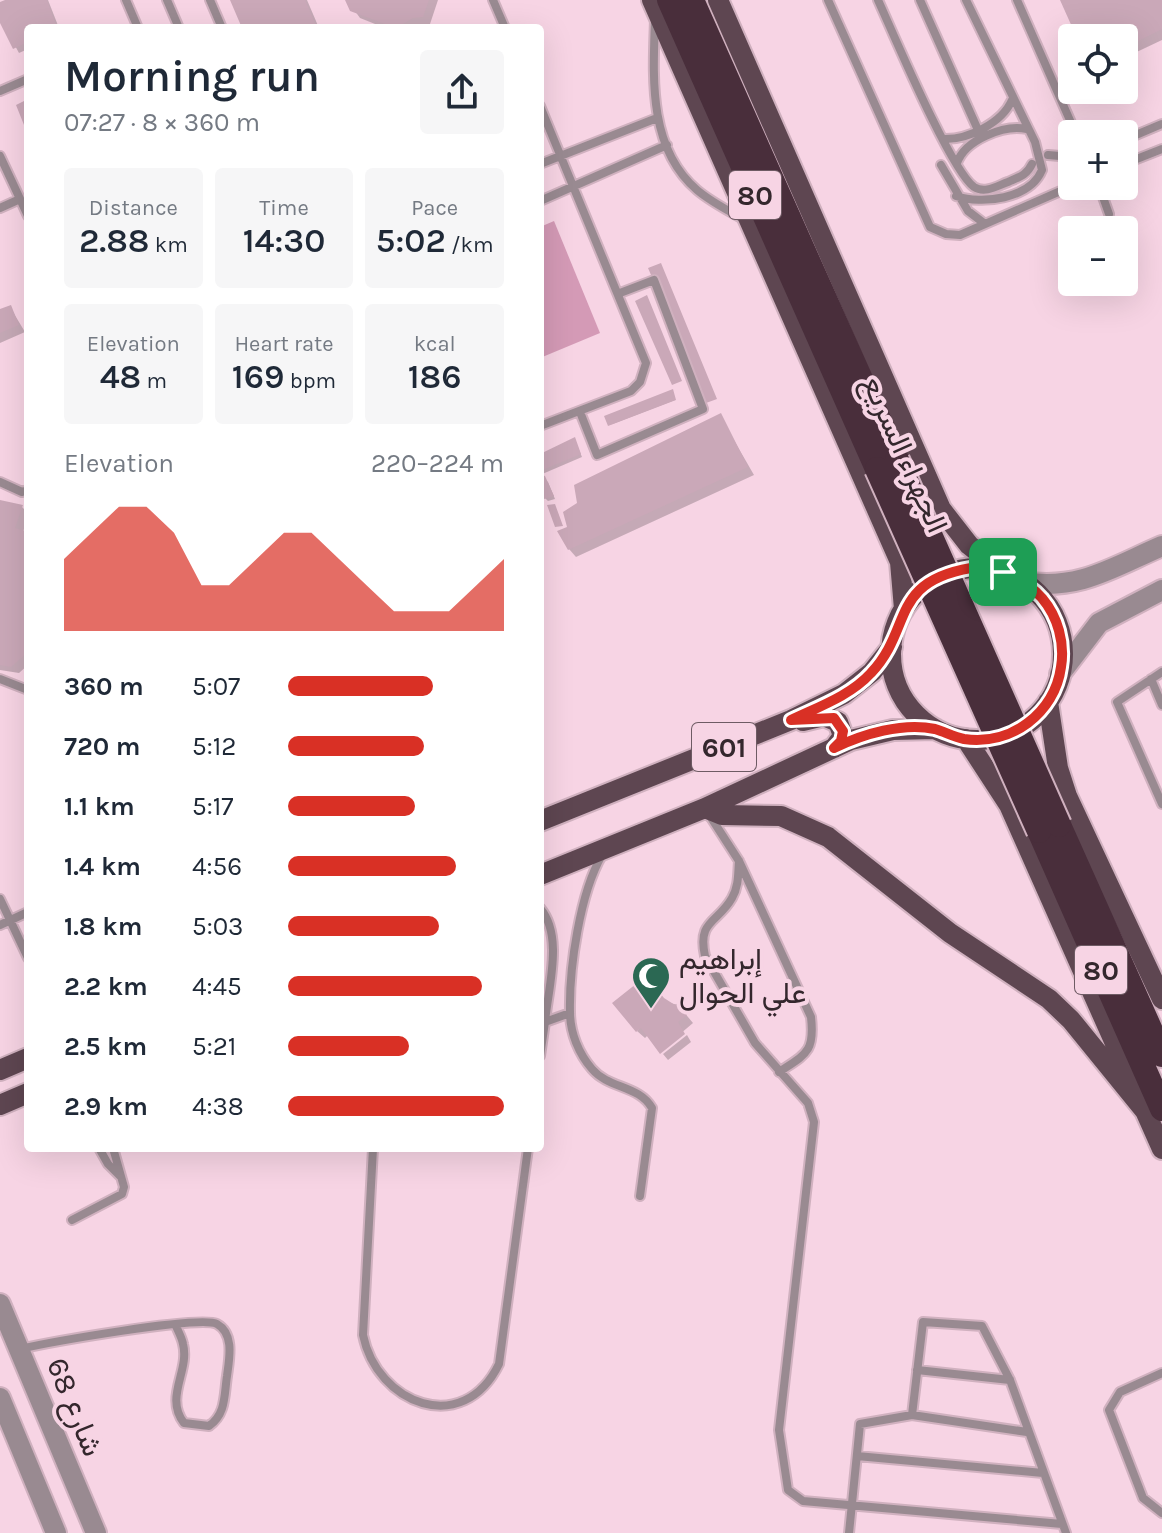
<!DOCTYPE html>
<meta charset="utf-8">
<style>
:root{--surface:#fff;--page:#f6f6f7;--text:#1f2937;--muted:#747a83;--accent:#d93025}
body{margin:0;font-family:Karla,Vazirmatn,sans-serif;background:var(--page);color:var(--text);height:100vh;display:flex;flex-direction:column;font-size:30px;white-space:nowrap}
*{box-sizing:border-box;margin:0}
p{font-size:26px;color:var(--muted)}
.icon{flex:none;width:44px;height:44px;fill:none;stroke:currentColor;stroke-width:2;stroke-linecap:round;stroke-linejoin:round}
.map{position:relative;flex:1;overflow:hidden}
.panel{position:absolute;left:24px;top:24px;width:520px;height:1128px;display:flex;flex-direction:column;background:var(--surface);border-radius:8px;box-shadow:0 8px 32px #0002}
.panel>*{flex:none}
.buttons{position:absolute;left:1058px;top:24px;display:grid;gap:16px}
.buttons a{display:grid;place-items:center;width:80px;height:80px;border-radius:8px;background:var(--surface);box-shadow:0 8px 32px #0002;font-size:40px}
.pin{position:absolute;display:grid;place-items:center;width:68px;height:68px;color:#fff;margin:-34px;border-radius:16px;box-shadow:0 4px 12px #0006}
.round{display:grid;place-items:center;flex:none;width:84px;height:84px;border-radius:8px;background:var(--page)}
.summary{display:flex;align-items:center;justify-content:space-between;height:136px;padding:0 40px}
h1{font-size:44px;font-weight:600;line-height:60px}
.metrics{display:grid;grid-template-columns:repeat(3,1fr);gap:12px;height:136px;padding:8px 40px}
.metrics div{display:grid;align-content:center;border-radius:8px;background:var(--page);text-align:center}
.metrics b{font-size:34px;font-weight:600}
.metrics small{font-size:22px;font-weight:400}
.metrics p{font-size:22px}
.chart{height:224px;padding:16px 40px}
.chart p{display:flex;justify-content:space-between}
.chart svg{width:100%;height:144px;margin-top:8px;fill:var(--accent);opacity:.7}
ul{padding:0 40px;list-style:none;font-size:26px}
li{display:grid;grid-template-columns:128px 96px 1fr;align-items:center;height:60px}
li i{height:20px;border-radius:10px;background:var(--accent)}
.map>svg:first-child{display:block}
</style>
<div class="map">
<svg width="1162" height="1533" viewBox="0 0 1162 1533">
<rect width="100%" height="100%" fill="#f7d4e4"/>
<!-- green -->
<path fill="#d49ab6" d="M554,221l46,112 -60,25v-131z"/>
<!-- shadow -->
<path fill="#0003" d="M10,0h38l11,28h-31v21l-9,4 -19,-35v-14z
M233,0h74l12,28h-75z
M347,0h91l-8,24 -15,4h-30l-25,-10z
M1062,0h100v40l-38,18v-20h-45z
M10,307l15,25 -25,11v-32z
M673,392l2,8 -65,25z
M720,416l34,59 -178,82 -7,-8z
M575,440l7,17 -42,18v-19z
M540,476l8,6 7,17 -7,2 -3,-3z
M0,502l22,5 6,6 -5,20 5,2v130l-9,8 -19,-3z
M666,1002l12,3 15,18 -33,28 -12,-16 -3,3 -8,-7z
M687,1035l4,7 -23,18 -5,-6z"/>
<!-- building -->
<path fill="#caa8b8" d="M5,0h42l10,28h-29v14l-15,7 -13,-26v-21z
M230,0h75l12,28h-75z
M345,0h84l-6,17 -10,1 -17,10 -46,-17z
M1060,0h102v29l-38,19v-10h-47z
M28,99v36l-12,-30z
M661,263l56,136 -11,4 -58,-135z
M647,295l35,86 -10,4 -37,-84z
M11,305l8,20 -19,8v-24z
M673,389l3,11 -68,26 -4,-10z
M721,413l27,54 -180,83 -11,-19 10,-4 -4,-15 14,-9 -3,-18z
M575,437l6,17 -41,17v-17z
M540,474l5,2 9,20 -10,3z
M0,500l23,5 -8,23 13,4v120l-17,15 -11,-2z
M555,504l8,22 -8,1 -8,-22z
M646,976l18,22 11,7 3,-2 9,12 -9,7 7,12 -25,20 -19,-26 -5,4 -24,-29z"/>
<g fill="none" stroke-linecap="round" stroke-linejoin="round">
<!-- service casing -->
<g stroke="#d0b1bf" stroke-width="12">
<path id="service" d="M126,0l12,28
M167,0l12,28
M210,0l12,28
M493,0l12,28
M828,0l102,227 16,7 14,1 112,-49
M878,0c15,33 73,171 96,187 11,7 23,-1 34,-5 11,-5 19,-7 24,-18
M920,0l58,130
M1017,0l59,134
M655,20c-2,57 -7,128 42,170 14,12 32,21 48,30
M0,91l28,-12
M540,106l106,257 -6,19 -9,9 -91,35
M943,139c25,1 59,-16 69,-39
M1124,140l38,-16
M1048,155l24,2
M0,156l28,60
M957,163c8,-23 47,-39 70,-34
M540,164l117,-46
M1124,164l38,-15
M941,165l27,46 17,13
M1099,186l10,28
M956,196c26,9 74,3 86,-26l-7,-28 -69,-142
M540,201l127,-56
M0,208l20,-9
M580,412l17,43 106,-46 -49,-129 -34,13
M0,482l22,10 6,-2
M1162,672l-45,30 45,102
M0,679l28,11
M1151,679l11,26
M710,816l29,45 72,156c4,35 -5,37 -32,55
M602,855c-22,38 -33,113 -32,157 0,21 9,42 22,57 17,20 47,16 60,39l-12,88
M739,861c-1,12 0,25 -7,37 -14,25 -35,22 -27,58l50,87 53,60 6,19 -35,308 9,60 15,11 259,23
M0,899l28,59
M540,908c24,28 8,80 5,114l25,-9
M0,925l28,-13
M540,1026l5,-4 -5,34
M99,1148l9,16 12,12
M373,1148l-10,187c14,69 100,103 136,29l29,-216
M72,1220l50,-26 2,-7 -11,-39
M20,1349c26,-6 180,-34 197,-25 18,10 12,36 10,52 -3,20 -1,38 -18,50l-25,-3c-20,-26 6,-52 -1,-79 -1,-6 -5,-13 -7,-18
M917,1370l93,10
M1162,1373l-42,19 -11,18 34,88 19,15
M912,1415l11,-93 59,4 28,54 56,153
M857,1456l186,17
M849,1533l11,-109 52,-9 115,17"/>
</g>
<!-- tertiary casing -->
<g stroke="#d0b1bf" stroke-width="24">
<path id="tertiary" d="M1024,582c55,9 89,-15 138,-36
M1060,674l39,-51 63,-33
M0,1304l96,229
M0,1398l56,135"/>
</g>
<!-- primary casing -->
<g stroke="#d0b1bf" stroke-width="24">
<path id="primary" d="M652,0l248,562 4,47
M718,0l223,509 28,36 34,27
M891 654a86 86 0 1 1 172 0a86 86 0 1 1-172 0Z
M1048,702l10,66 9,28 95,203
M803,721l21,-5 14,6 5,14 -9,12
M966,739l43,66 153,344
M705,808l17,7 59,1 47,21 122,96 99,66 22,21 74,91
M540,821l251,-101 53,-26 28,-22 20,-25
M540,875l165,-67 146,-68 42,-10 42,-1
M0,1070l28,-12
M0,1105l28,-12"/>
</g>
<!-- motorway casing -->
<g stroke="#d0b1bf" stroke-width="28">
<path id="motorway" d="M669,0l208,469
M692,0l205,460
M1059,825l103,230
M1039,831l123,278"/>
</g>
<!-- service -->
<use href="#service" stroke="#998a91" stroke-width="8"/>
<!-- tertiary -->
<use href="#tertiary" stroke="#998a91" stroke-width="20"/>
<!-- primary -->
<use href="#primary" stroke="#5e4651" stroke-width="20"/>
<!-- motorway -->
<use href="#motorway" stroke="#492e3b" stroke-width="24"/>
<!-- motorway-bridge casing -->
<g stroke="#d0b1bf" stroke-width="28" stroke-linecap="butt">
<path id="motorway-bridge" d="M897,460l162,365
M877,469l162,362"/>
</g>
<!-- motorway-bridge -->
<use href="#motorway-bridge" stroke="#492e3b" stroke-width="24"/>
</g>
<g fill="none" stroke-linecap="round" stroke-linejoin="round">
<!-- route casing -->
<g stroke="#fff" stroke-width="16">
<path id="route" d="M971,568c28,1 52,9 71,30 16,19 23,45 19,69 -6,46 -50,79 -97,72 -10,-2 -19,-7 -29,-10 -32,-7 -72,5 -101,19l7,-7 2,-10 -9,-13 -43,2c27,-13 59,-24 80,-47 42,-44 18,-91 100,-105z"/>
</g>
<!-- route -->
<use href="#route" stroke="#d93025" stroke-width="10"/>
</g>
<!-- icons -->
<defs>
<g id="mosque-pin" transform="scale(2)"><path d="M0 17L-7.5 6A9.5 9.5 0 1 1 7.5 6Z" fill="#2b6853" stroke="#f7d4e4"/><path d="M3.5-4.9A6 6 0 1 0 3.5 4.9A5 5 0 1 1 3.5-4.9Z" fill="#fff"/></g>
</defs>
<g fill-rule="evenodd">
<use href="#mosque-pin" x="651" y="976"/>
</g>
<g text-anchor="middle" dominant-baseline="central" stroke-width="8" stroke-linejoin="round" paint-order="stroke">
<!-- shield labels -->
<g fill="#f7d4e4" stroke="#6e5b64" stroke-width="2">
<rect x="729" y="171" width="52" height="48" rx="6"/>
<rect x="692" y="723" width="64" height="48" rx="6"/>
<rect x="1075" y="946" width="52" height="48" rx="6"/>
</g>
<g font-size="28" font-weight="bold" fill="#34272d">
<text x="755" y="195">80</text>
<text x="724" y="747">601</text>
<text x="1101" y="970">80</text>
</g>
<!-- street labels -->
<g font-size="30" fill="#34272d" stroke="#f7d4e4">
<text transform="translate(905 454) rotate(66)">الجهراء السريع</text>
<text transform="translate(75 1407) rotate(68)">شارع 68</text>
</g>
<!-- poi labels -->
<g font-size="30" fill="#34272d" stroke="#f7d4e4" text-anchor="start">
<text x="679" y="959">إبراهيم<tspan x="679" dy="34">علي الحوال</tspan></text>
</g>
</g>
</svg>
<div class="buttons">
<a><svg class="icon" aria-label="locate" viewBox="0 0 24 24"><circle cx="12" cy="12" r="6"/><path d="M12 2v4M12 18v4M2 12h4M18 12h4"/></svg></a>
<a>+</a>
<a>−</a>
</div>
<div class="pin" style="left:1003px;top:572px;background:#1e9e55"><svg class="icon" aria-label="arrive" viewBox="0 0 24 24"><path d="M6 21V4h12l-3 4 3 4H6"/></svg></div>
<section class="panel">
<div class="summary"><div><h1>Morning run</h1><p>07:27 · 8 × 360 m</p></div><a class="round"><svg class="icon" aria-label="share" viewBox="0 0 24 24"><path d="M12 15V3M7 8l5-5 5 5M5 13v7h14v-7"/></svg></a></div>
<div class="metrics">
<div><p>Distance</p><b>2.88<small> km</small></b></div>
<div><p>Time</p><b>14:30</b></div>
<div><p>Pace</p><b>5:02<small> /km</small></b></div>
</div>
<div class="metrics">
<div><p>Elevation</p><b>48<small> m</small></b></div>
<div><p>Heart rate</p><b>169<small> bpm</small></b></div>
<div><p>kcal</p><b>186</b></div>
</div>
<div class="chart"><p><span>Elevation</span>220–224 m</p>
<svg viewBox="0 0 160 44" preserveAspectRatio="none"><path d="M0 44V22L10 14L20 6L30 6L40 14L50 30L60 30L70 22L80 14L90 14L100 22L110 30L120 38L130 38L140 38L150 30L160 22V44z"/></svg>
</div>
<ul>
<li><b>360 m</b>5:07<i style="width:67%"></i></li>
<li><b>720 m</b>5:12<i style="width:63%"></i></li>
<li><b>1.1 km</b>5:17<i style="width:59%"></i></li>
<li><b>1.4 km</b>4:56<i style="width:78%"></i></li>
<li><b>1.8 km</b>5:03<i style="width:70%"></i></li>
<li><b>2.2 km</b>4:45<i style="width:90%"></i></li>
<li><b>2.5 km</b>5:21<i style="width:56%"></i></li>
<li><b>2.9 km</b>4:38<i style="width:100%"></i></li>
</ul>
</section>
</div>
